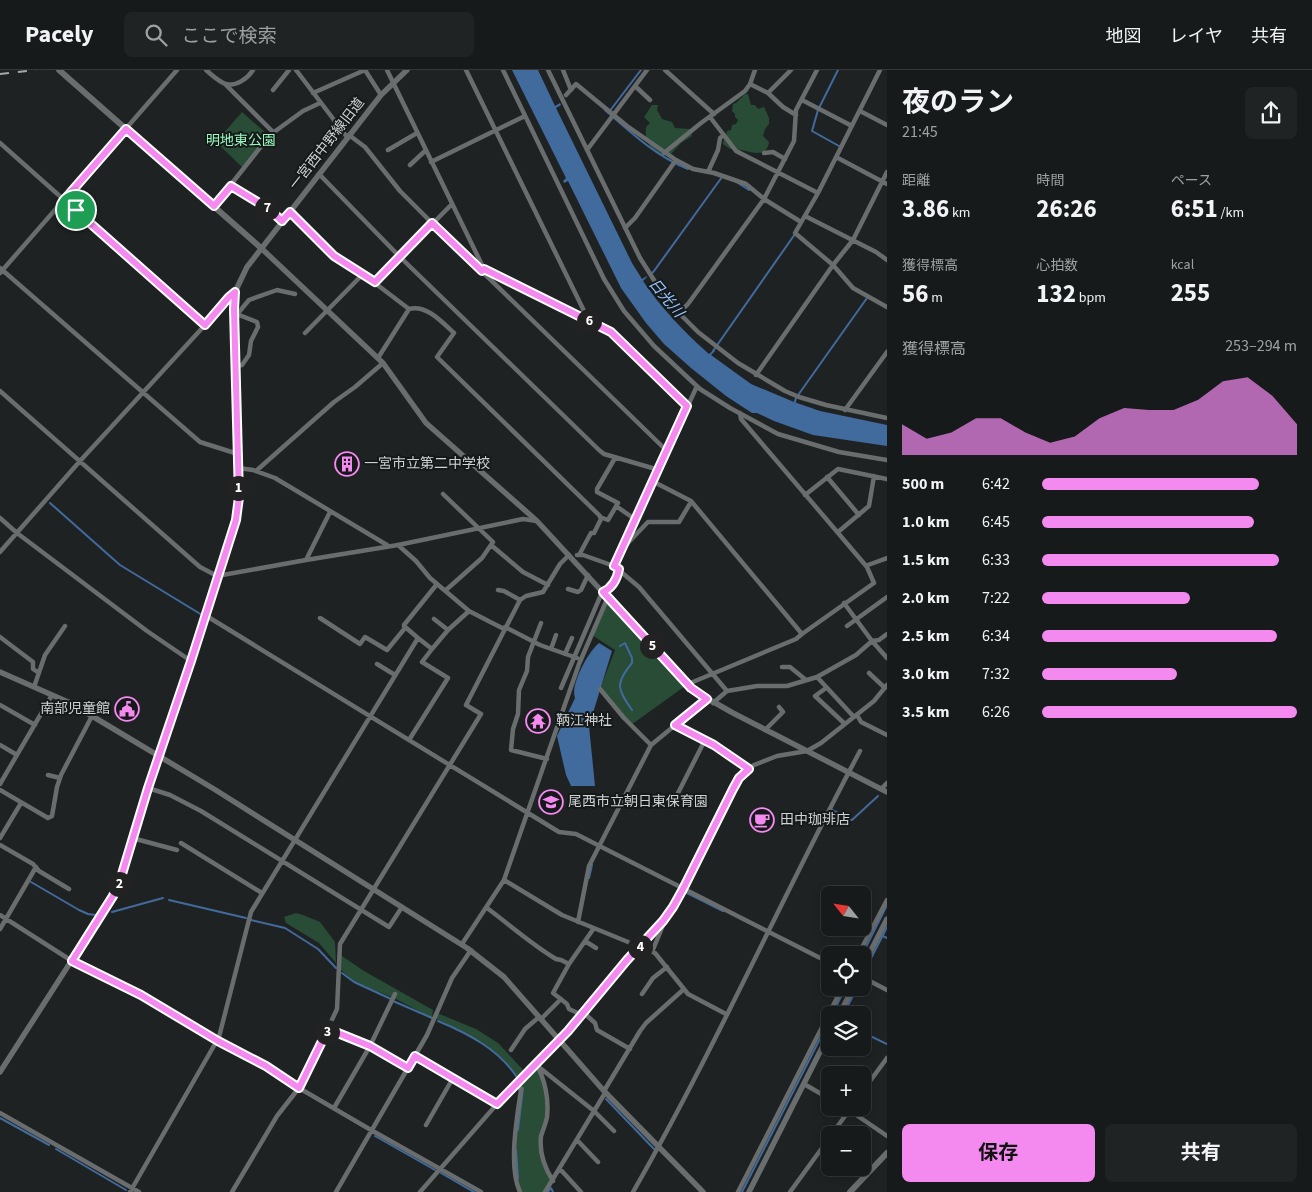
<!DOCTYPE html>
<html lang="ja">
<meta charset="utf-8">
<style>
:root{--surface:#171a1a;--page:#202323;--text:#f1f3f6;--muted:#9ea1a2;--line:#363839;--accent:#f489f0}
body{margin:0;font-family:"Source Sans 3","Noto Sans JP",sans-serif;background:var(--page);color:var(--text);height:100vh;display:flex;flex-direction:column;font-size:19px;white-space:nowrap}
*{box-sizing:border-box;margin:0}
p{font-size:16px;color:var(--muted)}
.icon{flex:none;width:28px;height:28px;fill:none;stroke:currentColor;stroke-width:2;stroke-linecap:round;stroke-linejoin:round}
.map{position:relative;flex:1;overflow:hidden}
.side{display:flex;flex-direction:column;background:var(--surface);width:425px}
.side>*{flex:none}
.needle{width:32px;rotate:300deg}
.controls{position:absolute;left:821px;top:816px;display:grid;gap:10px}
.controls a{display:grid;place-items:center;width:50px;height:50px;border-radius:8px;background:var(--surface);box-shadow:0 2px 8px #0003,0 0 0 1px var(--line);font-size:25px}
.pin{position:absolute;display:grid;place-items:center;width:42px;height:42px;color:#fff;margin:-21px;border:2px solid #fff;border-radius:50%;box-shadow:0 1px 5px #0007}
.km{position:absolute;width:25px;height:25px;margin:-12px;border-radius:50%;background:#222;color:#fff;font-size:14px;line-height:25px;text-align:center}
.round{display:grid;place-items:center;flex:none;width:52px;height:52px;border-radius:8px;background:var(--page)}
.summary{display:flex;align-items:center;justify-content:space-between;height:85px;padding:0 15px}
h1{font-size:28px;font-weight:700;line-height:38px}
.figures{display:grid;grid-template-columns:repeat(3,1fr);gap:8px;height:85px;padding:5px 15px}
.figures div{display:grid;align-content:center}
.figures b{font-size:25px;font-weight:700}
.figures small{font-size:14px;font-weight:400}
.figures p{font-size:14px}
.chart{height:140px;padding:10px 15px}
.chart p{display:flex;justify-content:space-between}
.chart svg{width:100%;height:90px;margin-top:5px;fill:var(--accent);opacity:.7}
.action{display:flex;gap:10px;margin-top:auto;padding:10px 15px}
.action a{flex:1;height:58px;border-radius:8px;background:var(--accent);color:#111;font-size:20px;font-weight:700;line-height:58px;text-align:center}
.action a+a{background:var(--page);color:var(--text)}
ul{padding:0 15px;list-style:none;font-size:16px}
li{display:grid;grid-template-columns:80px 60px 1fr;align-items:center;height:38px}
li i{height:12px;border-radius:6px;background:var(--accent)}
header{display:flex;align-items:center;gap:30px;box-sizing:border-box;height:70px;padding:0 25px;background:var(--surface);border-bottom:1px solid var(--line)}
header strong{font-size:24px}
nav{display:flex;gap:28px;margin-inline-start:auto;font-size:18px}
.search{width:350px;height:45px;background:var(--page);display:flex;align-items:center;gap:12px;box-sizing:border-box;padding:0 18px;border-radius:8px;color:var(--muted);font-size:19px}
main{display:flex;flex:1;min-height:0}
.map>svg:first-child{display:block}
</style>
<header>
<strong>Pacely</strong>
<div class="search"><svg class="icon" aria-label="search" viewBox="0 0 24 24"><circle cx="10" cy="10" r="6"/><path d="M15 15l6 6"/></svg>ここで検索</div>
<nav><a>地図</a><a>レイヤ</a><a>共有</a></nav>
</header>
<main>
<div class="map">
<svg width="887" height="1122" viewBox="0 0 887 1122">
<rect width="100%" height="100%" fill="#1f2223"/>
<!-- green -->
<path fill="#284c36" d="M745,24h3l3,11h4l3,4 6,-2 5,11v6l-4,5 -2,7 6,6c-3,21 -27,5 -39,7l-7,-5c0,-6 4,-8 4,-13l4,-1 1,-5 4,-1 2,-4 -3,-3v-3l-3,-3 1,-7 3,-1z
M652,35h6l-1,5 5,9 10,3 3,6 15,1 2,7 -11,7 -11,12c-18,-1 -26,-12 -24,-28l4,-4 -6,-6z
M242,42l26,23 -25,33 -27,-26z
M608,527l80,87 -57,41 -31,-36 15,-39 -23,-15z
M296,843l7,2 17,7 15,20 1,21 -17,-20 -33,-20 -2,-6z
M339,884l25,17 69,39 -1,8 -38,-20 -40,-16 -15,-14z
M437,943l39,16 22,14 28,30 10,-9 6,10 5,40 -6,34 12,33 -8,11h-25l-2,-5 -4,-44 7,-53 -1,-9 -16,-21 -12,-10 -31,-19 -26,-13z"/>
<!-- water -->
<path fill="#416a9d" d="M512,0h26l17,36 5,-3 1,2 -5,3 76,155 10,16 5,-3v1l-4,4c19,28 41,51 66,73l5,-4 1,1 -4,4 40,29 43,18 26,9 67,14v21l-74,-11 -39,-14 -17,-8h-5l-26,-17 -35,-28 -27,-24 -18,-21 -25,-35 -53,-107 -4,2 -1,-2 3,-3z
M599,573l13,8 -23,75 6,60h-24l-5,-11 -9,-39 18,-38c-5,-13 13,-46 24,-55z"/>
<g fill="none" stroke-linecap="round" stroke-linejoin="round">
<!-- stream -->
<path stroke="#416a9d" stroke-width="2" d="M838,0l-20,40 -6,21 27,15
M605,40c25,22 52,47 83,59
M609,42l32,-42
M738,113l11,7
M651,204l3,-3 68,-94
M713,281l82,-117
M794,335l2,-7 71,-100
M50,433l70,62 82,50
M620,576l5,-3 7,15v5c-17,20 -15,26 0,47
M832,740l20,10 26,-24
M589,808l3,-13
M31,812l48,28 9,4 8,1
M685,822l38,19
M169,830l77,18
M112,842l51,-14
M251,850l34,8 33,21 18,19
M883,866l4,2
M862,885l25,-50
M864,902l23,-45
M342,903l12,9 37,17
M393,931l39,17
M832,945l13,-27
M843,945l14,-27
M438,951c31,13 62,29 80,58
M862,962l25,12
M606,1029l49,51
M0,1048l49,27
M518,1060l5,-42
M375,1066l60,34
M56,1079l70,41
M516,1080l2,28
M441,1103l33,19
M548,1122l3,-4 2,4
M742,1122l88,-173"/>
<!-- minor -->
<path stroke="#696d6d" stroke-width="4.5" d="M206,0c6,5 13,12 20,14 10,3 22,-6 27,-14
M296,0l51,67
M365,0l16,25
M387,0l97,199 127,63 76,74
M466,0l119,243v6
M503,0l101,209 20,32 30,35 46,43 30,19 48,26 61,18 48,8
M548,0l92,188 19,30 19,24 20,20 40,31 47,28 14,6 27,8 61,13
M563,0l8,20
M665,0l49,44
M880,0l-62,123 -23,40 38,32 20,23 34,19
M225,14l48,48
M750,14l18,9 15,14 13,8
M635,16l15,14
M273,20l16,-20
M313,23l52,-23
M768,23l23,-23
M566,25l10,-11 51,42 49,34 17,9 21,4 32,11 18,15 37,23
M802,30l50,26
M860,41l27,14
M710,47l26,34 82,42
M349,65l16,12 35,44 32,32 235,228
M0,73l205,182
M388,80l29,-17
M587,80l60,-80
M664,83l37,-30 44,-32 5,-7 5,-14
M764,83l9,-1 12,7
M836,87l51,27
M431,92l94,-46
M410,95l16,-15
M708,102l10,-22 2,-12 4,-3
M319,104l80,82 200,194 5,4 55,16
M231,115l38,24 13,12
M214,136l56,-71 33,-24 17,-8
M290,142l44,44 29,18 46,35
M805,146l71,36 11,8
M625,158l10,-10 41,-58
M0,198l200,174 38,12
M0,203l177,-203
M375,212l77,-78
M679,243l9,-9 76,-105 30,-58 2,-31 21,-40
M305,263l58,-59
M378,288l31,-49c17,-5 33,13 45,24l-17,24 163,159 1,3 -7,14h-3l-12,22
M235,296l7,-1 7,-10 2,-14 7,-14 -1,-5 -23,-9 5,-1 10,-12 28,-10 18,4
M756,305l77,-110 20,-25 34,-68
M0,321l200,176 17,9 89,-16 92,-15 125,-26 14,2
M845,340l42,-58
M740,343l1,6 126,148
M238,398l15,2 22,8 112,67
M256,401l78,-69 21,-15 28,-24
M827,407l32,38
M654,412l37,19 111,133 -6,5 -108,45
M443,424l50,48 -11,16 -36,32
M805,425l33,-26 49,10
M616,436l20,14
M600,447l8,3 10,-17 -21,-11v-3l18,-31
M0,448l17,15 130,98 44,30
M838,462l31,-26 5,-30
M398,475l18,16 14,17 39,33 35,18
M491,475l32,27 25,13
M625,476l23,-24h31l12,-20
M0,482l80,-91 125,-136 24,-28 6,-5
M577,485h6l31,11 25,21 88,104
M306,490l24,-48
M614,496l83,-180
M568,519l10,3 3,-2 7,-15
M498,520l6,1 16,9
M603,522l6,-3 10,-20
M205,545l354,217 17,2 254,129
M320,548l40,26 5,-7 22,13 18,-22
M434,549l14,11
M541,553l-13,34 -1,14 -8,19 -1,24 -5,15 -2,21 36,9
M847,556l40,-29
M505,557l35,18 37,13
M802,564l72,-51 -7,-16 1,-2 19,-7
M0,567l33,25v7l6,4
M418,568l-14,-12v-1l33,-41
M872,571l15,17
M872,571l7,-1 8,-6
M551,579l5,-14
M565,584l7,-16
M377,594l18,11
M782,597h8l16,13
M869,603l16,15
M817,607l37,40
M34,617l11,-32 20,-29
M561,618l39,-91
M826,618l-11,8 30,28
M600,619l24,29 27,27
M713,633l14,-12 30,-5h30l30,-9 39,-22 16,-14 -28,-38
M0,635l35,20
M857,645l4,7 26,13
M675,655l39,20 35,24
M765,660l18,-18 -4,-5
M409,670l39,-62 -26,-16 10,-13
M0,675l17,10
M48,705l12,3
M0,714l52,-89
M148,718l22,7 31,16 188,116 13,-20
M881,719l6,-6
M0,720l48,28 4,-2 5,-29 4,-12 31,-59
M676,727l29,-57
M0,768l21,-35
M132,768l45,12
M181,773l81,50
M0,775l33,19 6,7 30,18
M504,810l58,35 93,38 33,41 38,20
M487,838c23,17 44,36 69,51l5,1 8,4
M0,845l72,46 69,34 77,46 48,25 33,22 72,42 110,62
M578,852l11,-56 62,-121 56,-46
M0,859l36,-62
M585,871l11,7
M462,874l42,-64 75,-216 29,-67
M652,882l12,-29
M858,885l29,-55
M862,907l25,13
M642,924l11,-16 14,-11
M584,943l11,10 2,7 33,19
M582,945l-13,-6 -2,-5 -14,-11 16,-29 25,-36
M541,949l20,-20
M328,959l42,17 38,22
M511,980l14,-21 14,-12
M415,986l82,48
M536,994c9,15 13,35 11,53 -1,6 -4,13 -6,19 -2,17 3,31 12,45
M540,998l54,43 20,20
M518,1013l3,7c-4,27 -13,77 -1,102
M804,1014l26,15
M862,1022l25,-34
M334,1038l36,-62 25,-52
M846,1038l41,28
M0,1043l139,79
M426,1055l27,-47
M831,1065l20,-27
M577,1070l21,22
M560,1099l21,23
M130,1122l89,-155 32,-125 167,-274 14,11 16,-19 21,-19
M232,1122l45,-76 25,-32 35,-75 3,-65 141,-230 -15,-9 54,-105 6,-4 17,-4 17,-28 9,-9
M336,1122l91,-157 25,-57 19,-28
M420,1122l77,-88 71,-73 59,-72 36,-38 10,-14 10,-18 50,-100 12,-17 9,-7 23,-9 30,-5 14,-8 53,-42 13,-16
M545,1122l60,-99 -1,-2 36,-60 6,-8 38,-34
M633,1122c82,-143 149,-295 227,-441
M738,1122l104,-204
M790,1122l40,-55"/>
<!-- tertiary -->
<path stroke="#696d6d" stroke-width="5.5" d="M261,178l122,115 43,60 111,98 154,167 12,8 30,17 154,79
M0,602l68,30 24,14 122,73 253,159 37,29 100,114 99,101
M862,898l25,-49
M839,945l14,-27
M0,1002l113,-176 6,-12 29,-96 43,-127 44,-141 4,-23 -5,-188 1,-17 12,-25 134,-172 26,-25
M749,1122l81,-160"/>
<!-- secondary -->
<path stroke="#696d6d" stroke-width="6" d="M59,0l202,178
M850,1122l37,-39"/>
<!-- rail -->
<path stroke="#a5a8a9" stroke-width="2" stroke-dasharray="9 9" stroke-linecap="butt" d="M0,4l36,-4"/>
</g>
<g fill="none" stroke-linecap="round" stroke-linejoin="round">
<!-- route casing -->
<g stroke="#fff" stroke-width="10">
<path id="route" d="M126,59l88,77 17,-20 38,23 13,12 8,-9 44,44 41,26 57,-59 50,48 2,-2 127,63 76,74 -73,160 5,3c-2,10 -7,19 -16,23l88,96 16,11 -32,26 39,20 35,24 -10,9 -6,11 -50,100 -10,18 -10,14 -36,39 -59,71 -71,73 -82,-48 -7,12 -38,-22 -42,-17 -29,59 -33,-22 -48,-25 -77,-46 -69,-34 41,-65 6,-12 29,-96 43,-127 45,-141 3,-23 -5,-188 1,-17 -6,5 -24,28 -141,-125z"/>
</g>
<!-- route -->
<use href="#route" stroke="#f489f0" stroke-width="6"/>
</g>
<!-- icons -->
<defs>
<g id="building-ring" transform="scale(1.25)"><circle r="9.5" fill="#161919" stroke="#f489f0" stroke-width="1.5"/><path d="M-4-6H4V6H1V3H-1V6H-4ZM-2.5-4.3h1.7v1.8h-1.7ZM.8-4.3h1.7v1.8H.8ZM-2.5-1h1.7V.8h-1.7ZM.8-1h1.7V.8H.8Z" fill="#f489f0"/></g>
<g id="civic-ring" transform="scale(1.25)"><circle r="9.5" fill="#161919" stroke="#f489f0" stroke-width="1.5"/><path d="M-.6-6.5H3V-4.5H.6V-3L4-1V1h2V6H-6V1h2V-1L-.6-3ZM-1.2 2.5V6h2.4V2.5Z" fill="#f489f0"/></g>
<g id="temple-ring" transform="scale(1.25)"><circle r="9.5" fill="#161919" stroke="#f489f0" stroke-width="1.5"/><path d="M0-6L5-2H3V0L6.5 2.5H4V6H1.5V3h-3V6H-4V2.5H-6.5L-3 0V-2H-5Z" fill="#f489f0"/></g>
<g id="school-ring" transform="scale(1.25)"><circle r="9.5" fill="#161919" stroke="#f489f0" stroke-width="1.5"/><path d="M0-5L7-2L0 1L-7-2ZM-4 1L0 2.5L4 1V4Q0 6-4 4Z" fill="#f489f0"/></g>
<g id="cafe-ring" transform="scale(1.25)"><circle r="9.5" fill="#161919" stroke="#f489f0" stroke-width="1.5"/><path d="M-5.5-4.5H6V0H3Q3 3.5 0 3.5H-2.5Q-5.5 3.5-5.5 0ZM3-3.2v2h1.7v-2ZM-6 4.5H4V6H-6Z" fill="#f489f0"/></g>
</defs>
<g fill-rule="evenodd">
<use href="#building-ring" x="347" y="394"/>
<use href="#civic-ring" x="127" y="639"/>
<use href="#temple-ring" x="538" y="651"/>
<use href="#school-ring" x="551" y="732"/>
<use href="#cafe-ring" x="762" y="750"/>
</g>
<g text-anchor="middle" dominant-baseline="central" stroke-width="4" stroke-linejoin="round" paint-order="stroke">
<!-- park labels -->
<g font-size="14" fill="#98f7bc" stroke="#161919">
<text x="241" y="71">明地東公園</text>
</g>
<!-- street labels -->
<g font-size="14" fill="#cfd2d2" stroke="#161919">
<text transform="translate(327 74) rotate(-52)">一宮西中野線旧道</text>
</g>
<!-- poi labels -->
<g font-size="14" fill="#cfd2d2" stroke="#161919" text-anchor="start">
<text x="364" y="394">一宮市立第二中学校</text>
<text x="110" y="639" text-anchor="end">南部児童館</text>
<text x="556" y="651">鞆江神社</text>
<text x="568" y="732">尾西市立朝日東保育園</text>
<text x="780" y="750">田中珈琲店</text>
</g>
<!-- water labels -->
<g font-size="15" font-style="italic" fill="#94c3fe" stroke="#161919">
<text transform="translate(666 228) rotate(50)">日光川</text>
</g>
</g>
</svg>
<div class="controls">
<a><svg class="needle" viewBox="-14 -14 28 28"><path d="M0-13l5 13h-10z" fill="#e53935"/><path d="M0 13l5-13h-10z" fill="#9ea1a2"/></svg></a>
<a><svg class="icon" aria-label="locate" viewBox="0 0 24 24"><circle cx="12" cy="12" r="6"/><path d="M12 2v4M12 18v4M2 12h4M18 12h4"/></svg></a>
<a><svg class="icon" aria-label="layers" viewBox="0 0 24 24"><path d="M12 4l9 5-9 5-9-5zM3 14l9 5 9-5"/></svg></a>
<a>+</a>
<a>−</a>
</div>
<div class="pin" style="left:76px;top:140px;background:#1e9e55"><svg class="icon" aria-label="arrive" viewBox="0 0 24 24"><path d="M6 21V4h12l-3 4 3 4H6"/></svg></div>
<b class="km" style="left:238px;top:418px">1</b>
<b class="km" style="left:119px;top:814px">2</b>
<b class="km" style="left:327px;top:962px">3</b>
<b class="km" style="left:640px;top:877px">4</b>
<b class="km" style="left:652px;top:576px">5</b>
<b class="km" style="left:589px;top:251px">6</b>
<b class="km" style="left:267px;top:138px">7</b>
</div>
<section class="side">
<div class="summary"><div><h1>夜のラン</h1><p>21:45</p></div><a class="round"><svg class="icon" aria-label="share" viewBox="0 0 24 24"><path d="M12 15V3M7 8l5-5 5 5M5 13v7h14v-7"/></svg></a></div>
<div class="figures">
<div><p>距離</p><b>3.86<small> km</small></b></div>
<div><p>時間</p><b>26:26</b></div>
<div><p>ペース</p><b>6:51<small> /km</small></b></div>
</div>
<div class="figures">
<div><p>獲得標高</p><b>56<small> m</small></b></div>
<div><p>心拍数</p><b>132<small> bpm</small></b></div>
<div><p>kcal</p><b>255</b></div>
</div>
<div class="chart"><p><span>獲得標高</span>253–294 m</p>
<svg viewBox="0 0 160 44" preserveAspectRatio="none"><path d="M0 44V29L10 36L20 33L30 26L40 26L50 33L60 38L70 35L80 26L90 21L100 22L110 22L120 17L130 8L140 6L150 15L160 29V44z"/></svg>
</div>
<ul>
<li><b>500 m</b>6:42<i style="width:85%"></i></li>
<li><b>1.0 km</b>6:45<i style="width:83%"></i></li>
<li><b>1.5 km</b>6:33<i style="width:93%"></i></li>
<li><b>2.0 km</b>7:22<i style="width:58%"></i></li>
<li><b>2.5 km</b>6:34<i style="width:92%"></i></li>
<li><b>3.0 km</b>7:32<i style="width:53%"></i></li>
<li><b>3.5 km</b>6:26<i style="width:100%"></i></li>
</ul>
<div class="action"><a>保存</a><a>共有</a></div>
</section>
</main>
